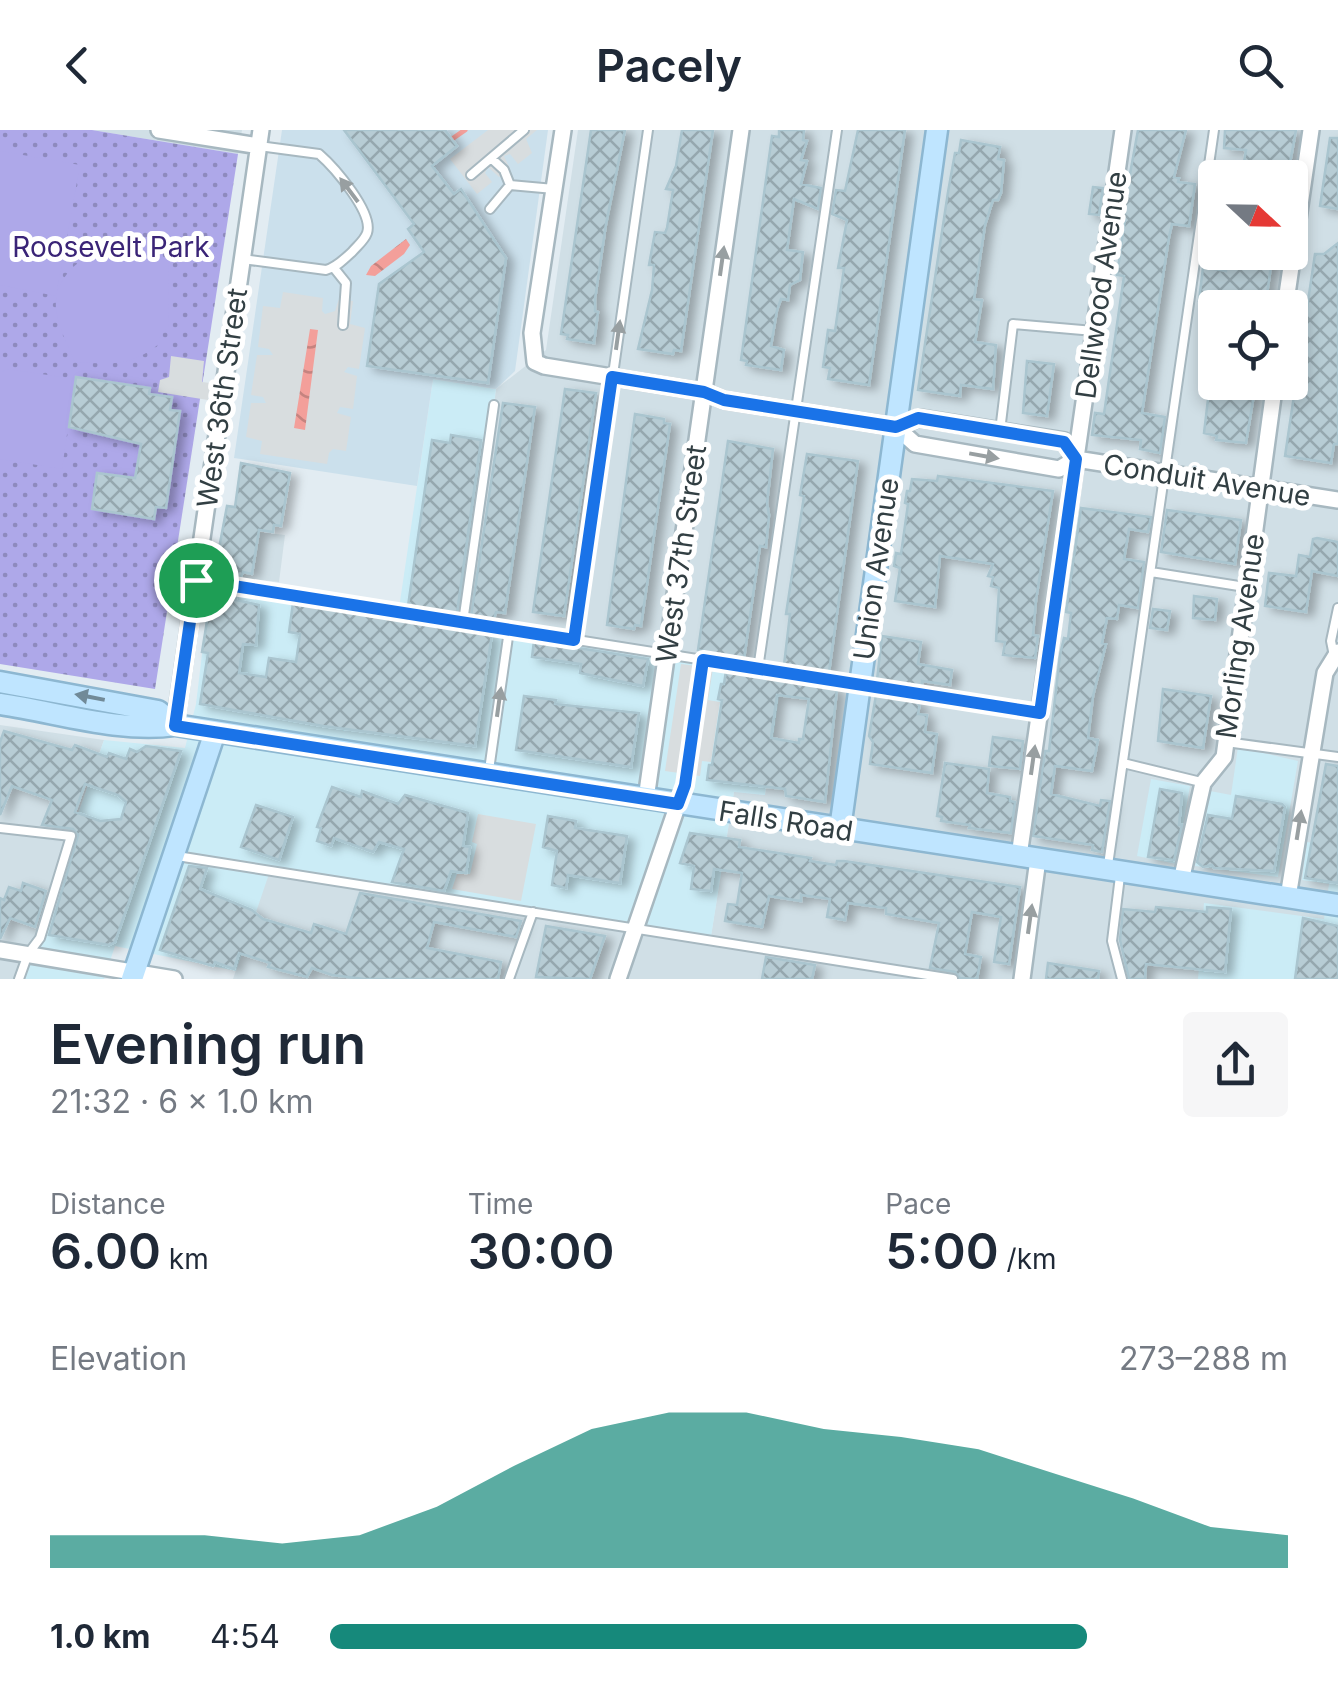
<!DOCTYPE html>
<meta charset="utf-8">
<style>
:root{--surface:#fff;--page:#f6f6f7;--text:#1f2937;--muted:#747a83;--accent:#16897b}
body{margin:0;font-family:Inter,sans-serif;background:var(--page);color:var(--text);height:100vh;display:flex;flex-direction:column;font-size:38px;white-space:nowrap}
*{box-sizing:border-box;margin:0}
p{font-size:32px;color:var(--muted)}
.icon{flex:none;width:55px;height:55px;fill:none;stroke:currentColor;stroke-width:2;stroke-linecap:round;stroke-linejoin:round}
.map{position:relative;height:849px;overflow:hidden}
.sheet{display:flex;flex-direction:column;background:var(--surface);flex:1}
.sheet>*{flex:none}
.needle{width:65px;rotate:112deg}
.tools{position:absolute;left:1198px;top:30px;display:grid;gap:20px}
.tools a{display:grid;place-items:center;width:110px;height:110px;border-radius:10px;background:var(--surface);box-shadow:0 5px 15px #0003;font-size:50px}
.pin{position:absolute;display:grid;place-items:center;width:85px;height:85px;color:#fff;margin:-42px;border:5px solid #fff;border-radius:50%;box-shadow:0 2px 10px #0007}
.round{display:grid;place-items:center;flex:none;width:105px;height:105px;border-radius:10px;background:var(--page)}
.summary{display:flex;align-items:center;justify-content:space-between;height:170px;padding:0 50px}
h1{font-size:55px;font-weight:600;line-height:75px}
.metrics{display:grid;grid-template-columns:repeat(3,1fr);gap:15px;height:170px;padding:10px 50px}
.metrics div{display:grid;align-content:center}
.metrics b{font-size:50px;font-weight:600}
.metrics small{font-size:28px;font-weight:400}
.metrics p{font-size:28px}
.chart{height:280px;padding:20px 50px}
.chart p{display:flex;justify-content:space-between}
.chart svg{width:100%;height:180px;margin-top:10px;fill:var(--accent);opacity:.7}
ul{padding:0 50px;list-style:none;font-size:32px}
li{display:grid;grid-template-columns:160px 120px 1fr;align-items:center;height:75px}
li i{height:25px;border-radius:12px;background:var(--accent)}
header{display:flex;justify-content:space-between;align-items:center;height:130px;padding:0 50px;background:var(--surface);font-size:45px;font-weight:600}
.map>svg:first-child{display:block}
</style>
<header><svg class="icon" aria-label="back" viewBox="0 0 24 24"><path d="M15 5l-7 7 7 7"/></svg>Pacely<svg class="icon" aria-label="search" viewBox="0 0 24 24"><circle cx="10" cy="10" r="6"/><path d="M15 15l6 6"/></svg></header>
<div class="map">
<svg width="1338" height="849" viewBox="0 0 1338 849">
<defs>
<pattern id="park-dots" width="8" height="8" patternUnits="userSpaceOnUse" patternTransform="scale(2.5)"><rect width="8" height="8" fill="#aea8e9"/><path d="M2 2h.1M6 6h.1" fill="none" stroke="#8e8abe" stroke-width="1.8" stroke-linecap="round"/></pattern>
<pattern id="water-waves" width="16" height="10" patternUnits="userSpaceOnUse" patternTransform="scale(2.5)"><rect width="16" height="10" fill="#f39f9a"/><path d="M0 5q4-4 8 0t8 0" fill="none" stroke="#c5837f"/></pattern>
<pattern id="building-cross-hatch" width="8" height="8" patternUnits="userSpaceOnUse" patternTransform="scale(2.5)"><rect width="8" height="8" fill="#b7ccd4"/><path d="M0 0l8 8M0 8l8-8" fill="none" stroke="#95a7ae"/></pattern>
<filter id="shadow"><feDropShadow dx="7" dy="4" stdDeviation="5" flood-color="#0004"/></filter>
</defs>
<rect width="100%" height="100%" fill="#e2ecf2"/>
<!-- residential -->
<path fill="#d0dfe6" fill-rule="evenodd" d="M92,0h150l-4,24z
M578,0h760v849h-1105l36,-108 441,71 24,-151 31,4 18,-127 -208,-28 -109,-24 30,-227 50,-39zM1215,48h75v74h-75zM1215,178h75v74h-75z
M224,398l61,7 -6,47 -61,-7z
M0,595l104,15 -84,239h-20z"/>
<!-- commercial -->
<path fill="#cbecf6" d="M433,249l63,10 -29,227 108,24 208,28 -18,127 -31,-3 -24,151 -440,-72 -34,100 -121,-25 -11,33h-84l84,-239 81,8 11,-44 14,-117 188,28z
M1238,617l60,14 -20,116 -83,-11 15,-75 21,4z
M1151,649l39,7 -14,78 -39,-8z
M1307,712l31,4v133h-140l6,-76 120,16 5,-35 -27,-4z"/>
<!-- education -->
<path fill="#cbe0ec" d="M282,0h266l-33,241 -19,18 -63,-10 -16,107 -183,-28z"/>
<!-- park -->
<path fill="url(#park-dots)" d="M0,0h92l146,24 -83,535 -155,-25z"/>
<!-- pitch -->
<path fill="#aea8e9" d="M0,21l80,14 -24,131 -56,-11z
M124,113l45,18 -1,66 -8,10 -1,7c-29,23 -48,20 -84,18 -7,-16 -17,-35 -19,-53 -3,-38 37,-61 68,-66z
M7,239l68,10 -13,90 -62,-10v-86z"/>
<!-- parking -->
<path fill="#d8dddf" d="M488,0h49l-11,9 6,14 -14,11 -8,-10 -6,2 6,13 -11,8 -11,-10 -3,6 7,9 -15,12 -27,-35z
M283,162l40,6 -1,13 3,3 10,-3 4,-12 14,2 -3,23 15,4 -6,41 -11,-2 -4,5 13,4 -4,33 -13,-2 -3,6 14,4 -5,34 -13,-2 -4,4 -2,11 -67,-10 2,-13 -16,-4 5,-34h15l-3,-6 -12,-2 6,-40h16l-4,-6 -11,-2 5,-41 17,2z
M171,226l33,5 -2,21 8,1 -2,17 -50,-8 2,-12 9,-3z
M681,534l32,4 -5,32 12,2 -9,60 -9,-1 -2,15 -35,-5z
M478,684l58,10 -15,77 -69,-12 5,-15h13l7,-30 -5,-2z"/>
<!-- water -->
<path fill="url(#water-waves)" d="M406,109l4,6 -6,9 -29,22 -9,-1 5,-9z
M310,199l8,1 -13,100 -11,-2z"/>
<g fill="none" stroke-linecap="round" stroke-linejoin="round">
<!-- stream -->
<path stroke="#f39f9a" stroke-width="5" d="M452,9l13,-9"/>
</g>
<!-- building -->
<path fill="url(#building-cross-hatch)" stroke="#aac5cf" stroke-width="2.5" fill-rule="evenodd" filter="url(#shadow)" d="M344,0h101l12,16 -25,20 22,28 7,-5 45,69 -18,125 -121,-17 12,-82 45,-32 -16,-23 6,-5z
M591,0h34l-19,94 -11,75v12l3,1 -4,31 -27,-4 1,-4 -7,-1z
M682,0h31l-32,221 -7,-1 -1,4 -35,-5 14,-59 2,-25h-5l6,-33 10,1 2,-5 6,-38 -7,-1 10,-23z
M779,0h25l-1,10 4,1 -6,19 6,1 -6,23 20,4 -3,21 -24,-10 -7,51 16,2 -3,28 -10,5 -2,15 -7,-1 -4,11 -6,36 13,4 -3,20 -35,-5 1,-4 -6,-1 31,-224 7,1z
M858,0h47l-36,255 -41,-6 2,-11 -7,-1 5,-37 7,1 9,-63h-6l9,-48 -15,-6 4,-24 9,1z
M1138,0h48l-12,47 5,1 -1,4 17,2 -6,42 -17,-2 -3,13 -27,176 23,4 -5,36 -20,-4 1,-9 -49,-5 3,-22 9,1 2,-14 18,-124 -7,-1 8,-56 -3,-1z
M1225,0h71l-8,44 -45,-6 3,-18 -22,-2z
M1330,8h8v71l-18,-3z
M961,10l39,7 -2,12 6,1 -3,33 -3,7h-5l-8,25 -11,74 8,1 -7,42 21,3 -3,44 -32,-4 -1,11 -42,-6 30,-198 7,-39h4z
M1093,57l10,1 -4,27 -10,-1z
M1338,113v201h-4l-3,19 -46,-7 30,-202h9z
M1229,122h44l-8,56h-50l2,-5 -18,-2 4,-34 23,4z
M1027,231l27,3 -7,52 -24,-3z
M76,247l74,11 -1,6 23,3 -2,13 10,1 -14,97 -10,-1 -2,12 -62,-10 5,-36 38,5 6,-34 -72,-17z
M1210,252h46l-10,61 -30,-3 1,-4 -13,-3z
M565,259l31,4 -32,223 -31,-4z
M503,273l32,4 -30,206 -9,-1 -2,7 -23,-3z
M635,284l29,5v4l6,1 -29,202 -6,-1 -1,4 -27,-4z
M451,305l30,5 -24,173 -49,-7 24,-166 18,3z
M728,311l45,8 -6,54 2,12 -3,32 -6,-1 -16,113 -46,-9z
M807,324l51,7 -29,211 -45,-7 6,-51h-4l18,-118 -4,-1z
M241,333l49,10 -9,53 -7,-1 -1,7 -14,-2 -7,44 -9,-2 -3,7 -26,-4 13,-69 8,1z
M938,346l115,15 -17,109 -3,35 5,1 -3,22 -32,-3 2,-13 -9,-1 3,-53 -8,-2 2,-9 -5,-1 5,-12 -53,-8 -5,51 -40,-6 5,-33 -6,-2 2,-13 5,1 7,-50 -3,-1 2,-12h3l2,-12 25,2z
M1081,378l70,9 -3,15 -19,-3 -5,30 20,3 -6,46 -19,-3 -2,14 -10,-1 -5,25 4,1 -13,52 -5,42 10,2 -6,31 -37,-5 -4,28 49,12 1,-6 9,1 -8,51 -10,-2 1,-5 -60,-9 12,-85h4l11,-96 4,-17 4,1 3,-26 -5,-1z
M1167,380l74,10 -6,44 -74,-12z
M1317,408l21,4v34l-26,-5 -6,41 -41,-6 4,-33 27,3 3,-21 11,2 3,-18z
M212,460l25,4 -1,6 23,5 -3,40 -13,-1 -4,29 27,4 3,-19 27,4 4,-28 -11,-2 4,-29 199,31 -17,112 -152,-20 -123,-22 8,-51 -6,-1z
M1194,466l23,3 -2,21 -22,-2z
M1153,479l17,2 -3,19 -17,-2z
M882,506l39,6 -3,22 34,6 -2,15 -28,-4v6l-45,-7z
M534,511l114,18 -5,27 -63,-13 1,-9 -49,-7z
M726,541l111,18 -12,113 -39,-6 -1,-7 -78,-9 2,-15h3l10,-65 -4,-1 3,-15h3zM777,565l32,4 -6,40h-4v4l-28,-5z
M1163,559l48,7 -8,52 -45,-7z
M876,565l44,7 -2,12 9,1 -2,17 12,2 -5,39 -62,-9 3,-22 -4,-6z
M524,566l32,4 -1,4 84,9 -8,54 -115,-17z
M4,601l68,19 3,-5 32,12 2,-4 17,6 4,-10 7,3 9,-6 35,5 -66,191 -6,3 -60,-10 29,-100 -5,-6 -31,-4 10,-25 -40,-14 -12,29v-73zM85,654l33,11 8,7 -5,17 -21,2 -25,-9z
M993,607l30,4 -3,28 -31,-3z
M945,633l44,6 -2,24 23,4v4l5,1 -4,31 -42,-5 1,-3 -29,-4 1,-4 -5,-1z
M1326,634l12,2v117l-33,-5z
M332,657l29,10 1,-6 36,13 7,-9 63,18 -5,33 7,1 -4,26 -15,-2 -7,20 -52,-9 12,-33 -25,-7 -6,10 -39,-14 -3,8 -14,-5 4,-13 -4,-1z
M1160,659l22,4 -3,32h3l-8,35 -26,-3z
M1236,666l46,8 3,3 -11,64 -60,-3 -2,-3 -9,2 -6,-5 11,-47 24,4z
M256,675l37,12 -14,43 -38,-13z
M548,686l28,5 -1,7 52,8 -7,47 -52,-8 -2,13 -14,-3 5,-34 -14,-4z
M690,703l50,7 -1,7 72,11 -1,3 26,4 1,-4h7l176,26 -11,77 -15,-2 7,-45 -29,-5 -7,42 16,3 -4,22 -17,-1 -5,-6 -25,-4 9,-45 -53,-9v-6l-38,-5 -3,17 -18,-3 3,-18 -29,-4v6l-32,-5 -7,31 -37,-6 3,-17 9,1 5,-32 -28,-4 -3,22 -20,-2 3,-23 -14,-3z
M189,736l18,2 -7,21 52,21 11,9 48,14 3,-9 32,10 14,-41 161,28 -5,16 -82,-15 -7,26 74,14 -3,17h-134l-32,-4 -20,-7 -5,9 -39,-10 2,-4 -31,-10 -5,16 -19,-7 -2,4 -53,-16z
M23,753l23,8 -11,36 -25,-9 -10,21v-41l4,2 5,-13 12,4z
M1156,777l51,5v-5l24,2 -6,63 -79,-8 -1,15h-16l-9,-39 3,-31 32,3z
M1303,788l35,8v53h-43z
M546,796l59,10 -15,43 -54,-2z
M766,827l49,8 -3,14h-50z
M1048,833l51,8 -1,8h-52z"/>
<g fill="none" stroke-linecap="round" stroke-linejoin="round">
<!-- lane casing -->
<g stroke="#a7b8c0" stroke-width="12">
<path id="lane" d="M524,0l-33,28 13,12 6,15 44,4
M471,45l20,-17
M490,79l20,-24
M242,129l84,11c11,-3 18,-11 26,-18 5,-6 12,-11 15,-19 7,-20 -33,-66 -48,-79l-60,-8
M334,138l12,15 -3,42
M1000,301l13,-107 81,7
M1151,442l94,15
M196,450l844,133
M463,492l31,-217
M575,510l73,-510
M1334,526l-3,-15 7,-33
M758,539l79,-539
M1226,612l112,15
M1123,633l78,19
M489,640l20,-140
M680,670l5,-15 18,-125
M0,698l71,8 -31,102 -12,16 -9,25
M177,726l776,123
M1108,735l106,-735
M1120,746l-8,65 10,38
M509,849l24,-67"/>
</g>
<!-- street casing -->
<g stroke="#a7b8c0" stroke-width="20">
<path id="street" d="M159,0l100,16
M563,0l-31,203 3,29 9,4 160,26 20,8 172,27 23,-9 145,23 12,18
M1285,178l26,-178
M896,297l19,17 144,25 17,-10 262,41
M175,595l86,-595
M646,669l95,-669
M1019,726l104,-726
M1181,751l22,-98 21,-26 51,-375
M1288,767l37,-224 13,-21
M0,820l174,29
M618,849l60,-175
M1022,849l16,-120"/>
</g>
<!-- secondary casing -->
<g stroke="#8db7d1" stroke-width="25">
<path id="secondary" d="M0,552l158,29 17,14
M0,574c56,8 119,29 175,21l1163,180
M840,699l97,-699
M132,849l83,-247"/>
</g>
<!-- lane -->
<use href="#lane" stroke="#fff" stroke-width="8"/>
<!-- street -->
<use href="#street" stroke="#fff" stroke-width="15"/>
<!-- secondary -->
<use href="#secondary" stroke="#bfe5ff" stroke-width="20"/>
</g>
<!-- one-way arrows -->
<defs><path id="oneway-solid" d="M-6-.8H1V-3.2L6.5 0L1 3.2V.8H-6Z" transform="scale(2.5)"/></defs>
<g fill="#989fa1">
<use href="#oneway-solid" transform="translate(349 60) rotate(-127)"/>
<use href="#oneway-solid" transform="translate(722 131) rotate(-82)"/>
<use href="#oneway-solid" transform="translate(618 205) rotate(-82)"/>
<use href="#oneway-solid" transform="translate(984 326) rotate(10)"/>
<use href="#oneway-solid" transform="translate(499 572) rotate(-82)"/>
<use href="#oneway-solid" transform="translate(1033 630) rotate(-82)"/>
<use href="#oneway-solid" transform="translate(1299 695) rotate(-81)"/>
<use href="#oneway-solid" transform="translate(1030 789) rotate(-82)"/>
</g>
<use fill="#718a98" href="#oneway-solid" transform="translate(90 567) rotate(-169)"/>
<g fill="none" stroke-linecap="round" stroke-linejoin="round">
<!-- route casing -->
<g stroke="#fff" stroke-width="20">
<path id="route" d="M612,247l92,15 20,8 172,27 22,-9 146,24 12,17 -36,254 -337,-53 -18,125 -7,19 -503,-78 21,-146 378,60z"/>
</g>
<!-- route -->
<use href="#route" stroke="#1a73e8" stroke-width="12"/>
</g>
<g text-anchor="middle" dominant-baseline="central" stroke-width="10" stroke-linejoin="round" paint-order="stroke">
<!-- park labels -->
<g font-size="28" fill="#3a2477" stroke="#fff">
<text x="111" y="117">Roosevelt Park</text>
</g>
<!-- street labels -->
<g font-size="28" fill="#323f43" stroke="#fff">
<text transform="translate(1101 155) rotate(-82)">Dellwood Avenue</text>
<text transform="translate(222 268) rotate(-82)">West 36th Street</text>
<text transform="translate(1207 350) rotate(9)">Conduit Avenue</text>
<text transform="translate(681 424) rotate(-82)">West 37th Street</text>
<text transform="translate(876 439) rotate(-82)">Union Avenue</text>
<text transform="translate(1240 506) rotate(-82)">Morling Avenue</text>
<text transform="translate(786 691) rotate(9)">Falls Road</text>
</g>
</g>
</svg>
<div class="tools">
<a><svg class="needle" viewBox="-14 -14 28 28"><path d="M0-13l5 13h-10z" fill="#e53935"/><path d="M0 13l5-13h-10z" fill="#747a83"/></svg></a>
<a><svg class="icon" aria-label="locate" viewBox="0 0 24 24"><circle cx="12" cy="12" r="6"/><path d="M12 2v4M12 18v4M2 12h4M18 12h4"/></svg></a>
</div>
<div class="pin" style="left:196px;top:450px;background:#1e9e55"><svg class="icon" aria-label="arrive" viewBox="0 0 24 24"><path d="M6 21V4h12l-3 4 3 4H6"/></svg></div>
</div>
<section class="sheet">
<div class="summary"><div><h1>Evening run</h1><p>21:32 · 6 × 1.0 km</p></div><a class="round"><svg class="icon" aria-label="share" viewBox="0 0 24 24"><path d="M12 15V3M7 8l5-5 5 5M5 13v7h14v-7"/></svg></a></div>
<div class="metrics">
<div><p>Distance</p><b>6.00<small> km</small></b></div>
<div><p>Time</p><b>30:00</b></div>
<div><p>Pace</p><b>5:00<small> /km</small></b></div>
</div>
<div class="chart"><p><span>Elevation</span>273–288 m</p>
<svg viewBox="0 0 160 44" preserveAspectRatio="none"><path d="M0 44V36L10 36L20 36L30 38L40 36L50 29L60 19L70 10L80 6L90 6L100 10L110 12L120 15L130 21L140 27L150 34L160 36V44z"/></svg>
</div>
<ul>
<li><b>1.0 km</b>4:54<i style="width:79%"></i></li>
</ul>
</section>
